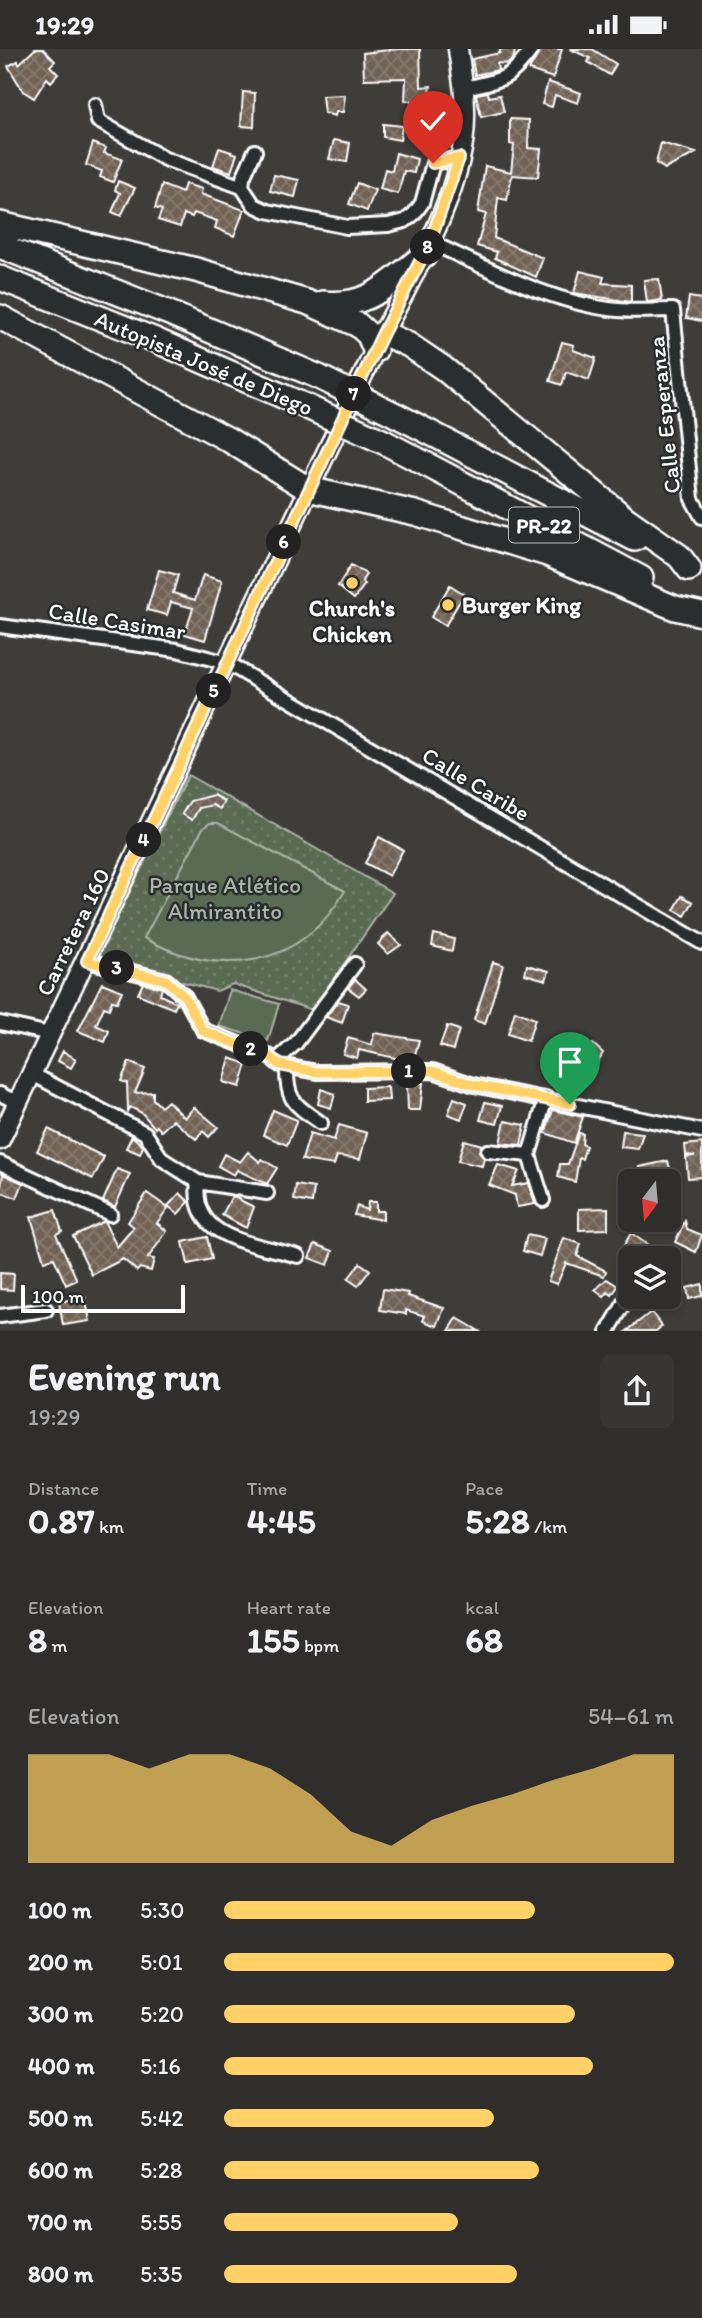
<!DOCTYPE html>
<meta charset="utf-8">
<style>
:root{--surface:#2f2e2c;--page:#373634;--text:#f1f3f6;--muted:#a7a8a9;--line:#4a4a48;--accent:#ffd166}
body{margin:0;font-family:Itim,sans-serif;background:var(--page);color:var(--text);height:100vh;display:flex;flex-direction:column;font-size:26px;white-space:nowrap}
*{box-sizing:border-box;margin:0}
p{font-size:23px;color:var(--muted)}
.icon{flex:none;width:38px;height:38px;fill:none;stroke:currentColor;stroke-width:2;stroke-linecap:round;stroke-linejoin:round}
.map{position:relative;height:1282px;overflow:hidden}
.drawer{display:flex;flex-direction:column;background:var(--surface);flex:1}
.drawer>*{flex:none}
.needle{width:46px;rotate:196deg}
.buttons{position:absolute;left:618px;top:1120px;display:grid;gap:14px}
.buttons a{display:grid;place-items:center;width:63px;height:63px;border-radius:10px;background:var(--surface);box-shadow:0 4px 10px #0003,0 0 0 2px var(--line);font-size:35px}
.scale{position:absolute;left:21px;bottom:18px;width:164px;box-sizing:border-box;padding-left:7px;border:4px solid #fff;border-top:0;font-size:19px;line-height:24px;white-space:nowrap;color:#fff;-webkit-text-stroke:5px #2a2d2e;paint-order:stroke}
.pin{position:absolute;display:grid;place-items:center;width:60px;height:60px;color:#fff;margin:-72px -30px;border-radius:50% 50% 50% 0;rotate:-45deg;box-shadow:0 0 7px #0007}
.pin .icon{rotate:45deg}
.km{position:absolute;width:35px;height:35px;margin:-18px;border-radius:50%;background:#222;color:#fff;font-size:19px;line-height:35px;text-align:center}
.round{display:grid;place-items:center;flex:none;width:74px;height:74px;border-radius:10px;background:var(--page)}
.summary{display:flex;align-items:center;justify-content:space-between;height:119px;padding:0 28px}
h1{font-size:38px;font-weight:700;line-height:52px}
.stats{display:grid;grid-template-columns:repeat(3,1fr);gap:10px;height:119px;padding:7px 28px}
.stats div{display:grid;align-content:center}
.stats b{font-size:35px;font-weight:700}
.stats small{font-size:19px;font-weight:400}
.stats p{font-size:19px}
.chart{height:196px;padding:14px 28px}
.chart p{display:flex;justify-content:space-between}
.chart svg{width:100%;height:126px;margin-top:7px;fill:var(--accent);opacity:.7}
ul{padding:0 28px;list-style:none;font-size:23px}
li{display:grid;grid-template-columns:112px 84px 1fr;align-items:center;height:52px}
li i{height:18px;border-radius:9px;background:var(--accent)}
.status{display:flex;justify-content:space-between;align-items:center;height:49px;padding:0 35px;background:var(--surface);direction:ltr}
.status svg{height:19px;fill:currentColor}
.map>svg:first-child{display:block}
</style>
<div class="status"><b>19:29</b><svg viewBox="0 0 49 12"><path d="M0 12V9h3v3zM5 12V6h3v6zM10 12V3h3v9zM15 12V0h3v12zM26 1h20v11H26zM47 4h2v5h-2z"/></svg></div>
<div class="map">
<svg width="702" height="1282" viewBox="0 0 702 1282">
<defs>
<pattern id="green-dots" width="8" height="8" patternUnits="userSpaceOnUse" patternTransform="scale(1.75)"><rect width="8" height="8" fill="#5a6a52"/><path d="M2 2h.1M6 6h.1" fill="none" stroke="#73806c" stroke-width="1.8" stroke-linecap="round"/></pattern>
<pattern id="building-cross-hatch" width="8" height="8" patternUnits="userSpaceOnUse" patternTransform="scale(1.75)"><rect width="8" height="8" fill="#706256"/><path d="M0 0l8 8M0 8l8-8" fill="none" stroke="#857a6f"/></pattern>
</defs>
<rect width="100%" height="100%" fill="#3f3d3a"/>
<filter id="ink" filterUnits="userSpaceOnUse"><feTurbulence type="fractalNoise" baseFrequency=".0143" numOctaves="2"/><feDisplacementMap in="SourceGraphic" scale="14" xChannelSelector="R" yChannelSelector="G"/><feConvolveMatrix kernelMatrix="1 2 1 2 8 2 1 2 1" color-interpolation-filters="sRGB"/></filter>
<g filter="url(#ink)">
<!-- green -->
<path fill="url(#green-dots)" stroke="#acb4a8" stroke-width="2" d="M188,726l205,118 -81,117 -79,-26 -16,7 -121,-32z"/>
<!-- pitch -->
<path fill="#5a6a52" stroke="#acb4a8" stroke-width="2" d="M210,774h8l127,68c-46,79 -126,88 -201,47l59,-110z
M230,941l49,14 -11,37 -49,-15z"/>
<!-- building -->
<path fill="url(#building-cross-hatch)" stroke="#fff" stroke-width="2" d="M35,0h8l12,12 -5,5 8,8 -7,8 -4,-4 -13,20 -11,-7 -15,-25 10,-5 1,3z
M398,0h22l1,38 10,-1 -3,24 -15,-1 -2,-8h-6l1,-23 -42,1 -1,-26z
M500,0h15l-1,8 -6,7 -11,-1 1,7 -23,5 -3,-16 28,-6z
M541,0h21l-9,29 -24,-8z
M570,0h22l24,15 -6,11 -22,-13 2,-4z
M548,33l33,11 -3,10 -23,-8 -3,12 -10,-3z
M243,43l12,1 -1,34 -13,-1z
M488,43l1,5 11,-2 4,17 -23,5 -5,-23z
M345,46l-2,17h-7l-1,4 -11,-3 -2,-17z
M510,70l19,1 -1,28 13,1 -3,28 -26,-2 -5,25 -9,-2 -4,40 49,20 -7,19 -41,-19 2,-6 -20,-6 9,-32 -8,-2 7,-46 26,6 3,-27 -4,-1z
M383,75l19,2 -2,14 -17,-3z
M334,91l16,3 -3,19 -18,-3z
M93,94l13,5 -2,5 18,6 -9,23 -13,-5 2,-6 -16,-6z
M661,94l35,10 -31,16 -9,-6z
M219,99l18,6 -6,18 -18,-6z
M396,104l21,6 -3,14 -10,-2 -6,23 -18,-5 5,-20 7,2z
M274,126l25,5 -4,17 -25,-6z
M118,132l17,7 -14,28 -9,-4 8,-19 -5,-3z
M357,134l18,7 -8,21 -18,-7z
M185,135l17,5 -1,5 43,16 -10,26 -19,-8 2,-7 -23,-8 -2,4 -8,-3 -4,13 -22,-7 4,-10 -7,-2 7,-23 20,8z
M580,222l24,6 -2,6 29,2v17l-57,-9z
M659,230l3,21 -15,2 -3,-22z
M689,248l13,2v22l-16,-3z
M562,293l12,3 -1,5 23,8 -7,22 -23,-8 -4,13 -12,-4z
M351,516l15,9 -4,7 3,3 -11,15 -16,-13z
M159,521l19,5 -5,18 22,7 8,-25 19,6 -17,59 -20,-6 8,-26 -22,-6 -4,13 -20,-5z
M450,536l14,9 -19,32 -14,-9z
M213,746l11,6 -4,8 -7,-4 -14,3 -7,12 -10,-6 8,-13z
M379,788l24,13 -14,26 -24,-13z
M682,847l11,6 -8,14 -11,-6z
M388,884l13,12 -13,9 -10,-10z
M434,885l20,5 -2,12 -20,-5z
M493,913l10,3 -18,59 -11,-4z
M527,916l22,6 -3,9 -21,-6z
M355,930l11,10 -7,7 -11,-8z
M102,934l20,8 -5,11 -5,-1 -3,8 -5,-2 -8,18 13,6 -4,11 -27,-11z
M143,934l19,5 -2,7 17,8 -3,6 -36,-15z
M338,952l10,3 -6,19 -16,-6z
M515,962l20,8 -7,22 -20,-7z
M447,977l12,4 -6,20 -13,-4z
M374,984l45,7 -6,22 -54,-12 -2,8 -14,-4 5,-16 24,7z
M593,995l10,9 -17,29 -20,12 -11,-18z
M63,1002l13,8 -5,9 -13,-7z
M230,1009l17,6 -7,23 -17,-5z
M129,1013l16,7 -10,24 18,-1v7l8,8 7,-6 17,17 9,-11 24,20 -9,10 -6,-6 -7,8 -23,-19 -12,11 -4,-5 -2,2 -13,-15 -12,-6 -2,3 -1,-27 -6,-2z
M407,1034h16l-3,27h-12z
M388,1038l1,13 -25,1v-13z
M321,1040l14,5 -4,14 -13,-4z
M454,1049l13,5 -6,16 -13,-5z
M485,1053l17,4 -5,18 -17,-4z
M273,1061l24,10 -10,25 -24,-10z
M553,1061l30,7 -9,26 -29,-10z
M505,1072l20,4 -4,20 -21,-2z
M339,1076l28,8 -7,26 -23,-3 -3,9 -32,-5 8,-27 24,7z
M48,1080l56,28 -11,22 -56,-28z
M623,1082l20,2 -5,16 -17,-2z
M579,1084l4,1 -1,10 4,2 -4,13 -3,-1 -4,24 -17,-5 2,-13h8z
M132,1087l11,10 -3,8 -14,-6z
M464,1091l18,5 -3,6 5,7 -2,8 -24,-5z
M702,1094v34l-14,1 -2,-21 9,-1 -9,-1 -1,-10z
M248,1103l12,10 2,-3 15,9 -10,16 -30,-14 -3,5 -16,-9 6,-12 16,8z
M668,1112l5,19 -30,1 -4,-14z
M498,1116l21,6 -7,15 17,-3 6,21 -18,3 -2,-12 -26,-10z
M117,1120l13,5 -15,33 -12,-6z
M3,1125l20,9 -6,15 -17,-6z
M296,1136l18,3 -2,15 -18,-3z
M147,1144l21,15 -11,15 10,8 -19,27 6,1 -3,12 -11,-3 -3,3 -14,-12 -31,16 -19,-39 31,-15 13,26 17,-20 -6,-5z
M180,1144l9,9 -11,12 -10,-8z
M232,1147l22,11 -8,21 -24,-13z
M368,1153h8v9h7v9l-29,-5 3,-9 10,4z
M608,1159v21l-29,1v-21z
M55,1161l7,21 -6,3 21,46 -11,5 -12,-27 -10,3 -13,-44z
M685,1172l2,8 15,6 -6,17 -21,-10z
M631,1184l21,15 -5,10h-16l-10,-7z
M527,1186l18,4 -5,17 -17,-5z
M207,1188l5,22 -24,5 -5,-22z
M564,1189l17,6 -4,12 29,15 -2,5 -38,-13 -9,21 -9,-3z
M315,1195l18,7 -5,14 -19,-7z
M360,1214l10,7 -12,16 -10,-7z
M0,1224l14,1 -1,16 -13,-1z
M607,1230l11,7 -6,9 -4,-3 -4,5 -9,-7z
M702,1235v12l-13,3 -2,-11z
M383,1240l26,4 -1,3 36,12 -7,18 -14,-5 2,-5 -19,-6v4l-26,-4z
M85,1248l5,24 -27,4 -4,-23z
M651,1263l11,14 -6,5h-29z
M457,1269l22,13h-30z"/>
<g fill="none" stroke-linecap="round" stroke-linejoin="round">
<!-- street casing -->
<g stroke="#fff" stroke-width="18">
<path id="street" d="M464,39c37,-8 45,-7 68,-39
M95,56l3,16 67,38 77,28 12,18 13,6 80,16 41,-2 17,-4 9,-7 8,-11 11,-40 26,-5
M242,138l1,-9 12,-27
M430,193c59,27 123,62 188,68 18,2 37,0 55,0l19,189 10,18
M0,577l177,24 50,13 475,280
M87,912l79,19 19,17 18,33 66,26 11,9 37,7 116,-1 41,14 228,46
M0,974l50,11
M277,1011l19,-17 59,-79
M287,1017c-1,35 7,38 34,57
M32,1025l113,59 17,26 36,23 69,11
M0,1045l18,9
M488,1102l41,4
M0,1114l110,51
M198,1133c-8,59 57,61 100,74
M543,1151l-14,-45 17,-57
M0,1267l46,-6
M608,1282l22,-37"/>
</g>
<!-- secondary casing -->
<g stroke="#fff" stroke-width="23">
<path id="secondary" d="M0,1091l383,-807c32,-61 82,-145 82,-215 1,-23 -4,-46 -7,-69"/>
</g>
<!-- highway casing -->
<g stroke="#fff" stroke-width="28">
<path id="highway" d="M0,175l196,46 111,32 51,23 11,10 6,15
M0,197l167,66 152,65
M0,229l155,62 148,65
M323,254c49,5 65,-21 101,-47
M0,268l229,123 79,49 107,24 132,41 128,54 27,6
M383,284l26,12 34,23 183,151 53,37 10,13
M396,366l239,124
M384,393l257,136"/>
</g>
<!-- street -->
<use href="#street" stroke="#2a2d2e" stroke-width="12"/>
<!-- secondary -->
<use href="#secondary" stroke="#2a2d2e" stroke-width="18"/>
<!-- highway -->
<use href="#highway" stroke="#2a2d2e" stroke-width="23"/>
<!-- highway-bridge casing -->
<g stroke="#fff" stroke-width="28" stroke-linecap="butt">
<path id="highway-bridge" d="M319,328l77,38
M303,356l81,37"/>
</g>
<!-- highway-bridge -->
<use href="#highway-bridge" stroke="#2a2d2e" stroke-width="23"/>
</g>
</g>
<g fill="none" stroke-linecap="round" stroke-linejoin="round" filter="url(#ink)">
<!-- route casing -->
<g stroke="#fff" stroke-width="14">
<path id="route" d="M433,114l26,-5 -29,84 -47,91 -296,628 79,19 19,17 18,34 66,25 11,9 37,7 116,-1 41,14 96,19"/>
</g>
<!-- route -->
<use href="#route" stroke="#ffd166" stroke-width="9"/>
</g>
<!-- markers -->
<g fill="#ffd166" stroke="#2a2d2e" stroke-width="2.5">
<circle cx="352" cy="534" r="7"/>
<circle cx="448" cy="556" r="7"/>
</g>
<g text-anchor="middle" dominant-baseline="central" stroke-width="5" stroke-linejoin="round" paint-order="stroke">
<!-- shield labels -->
<rect fill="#2a2d2e" stroke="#bfc0c0" stroke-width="2" x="509" y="458.5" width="70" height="35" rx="5"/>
<g font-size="21" font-weight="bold" fill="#fff">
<text x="544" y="476">PR-22</text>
</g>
<!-- street labels -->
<g font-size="23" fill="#fff" stroke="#2a2d2e">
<text transform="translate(204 314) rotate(23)">Autopista José de Diego</text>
<text transform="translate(664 366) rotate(-96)">Calle Esperanza</text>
<text transform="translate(117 572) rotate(9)">Calle Casimar</text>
<text transform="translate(476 735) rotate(31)">Calle Caribe</text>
<text transform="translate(73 883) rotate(-64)">Carretera 160</text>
</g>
<!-- poi labels -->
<g font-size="23" font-weight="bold" fill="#fff" stroke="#2a2d2e" text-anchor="start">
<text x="462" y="556">Burger King</text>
<text x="352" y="559" text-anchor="middle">Church's<tspan x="352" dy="26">Chicken</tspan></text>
</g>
<!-- park labels -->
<g font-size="23" fill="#acb4a8" stroke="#2a2d2e">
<text x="225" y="836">Parque Atlético<tspan x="225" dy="26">Almirantito</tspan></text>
</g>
</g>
</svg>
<div class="buttons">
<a><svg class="needle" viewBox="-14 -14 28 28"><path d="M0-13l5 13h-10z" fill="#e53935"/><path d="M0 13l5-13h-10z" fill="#a7a8a9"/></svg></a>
<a><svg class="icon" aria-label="layers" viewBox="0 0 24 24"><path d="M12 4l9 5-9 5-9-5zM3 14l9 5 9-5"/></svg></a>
</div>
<div class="scale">100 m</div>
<div class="pin" style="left:570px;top:1055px;background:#1e9e55"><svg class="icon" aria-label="arrive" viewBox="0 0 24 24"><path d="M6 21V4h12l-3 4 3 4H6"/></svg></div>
<div class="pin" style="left:433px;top:114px;background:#d93025"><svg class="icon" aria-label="check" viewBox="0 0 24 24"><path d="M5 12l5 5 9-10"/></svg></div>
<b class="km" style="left:409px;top:1022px">1</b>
<b class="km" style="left:251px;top:1000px">2</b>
<b class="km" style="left:117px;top:919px">3</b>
<b class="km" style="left:144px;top:791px">4</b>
<b class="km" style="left:214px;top:642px">5</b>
<b class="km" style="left:284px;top:493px">6</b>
<b class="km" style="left:354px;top:345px">7</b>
<b class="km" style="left:428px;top:198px">8</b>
</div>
<section class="drawer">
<div class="summary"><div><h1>Evening run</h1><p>19:29</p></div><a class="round"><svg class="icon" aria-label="share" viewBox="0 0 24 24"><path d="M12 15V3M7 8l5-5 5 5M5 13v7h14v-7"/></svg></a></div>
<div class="stats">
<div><p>Distance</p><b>0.87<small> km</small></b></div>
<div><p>Time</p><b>4:45</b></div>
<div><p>Pace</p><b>5:28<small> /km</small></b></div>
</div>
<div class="stats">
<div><p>Elevation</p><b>8<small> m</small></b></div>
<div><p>Heart rate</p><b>155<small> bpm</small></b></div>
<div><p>kcal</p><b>68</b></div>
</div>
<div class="chart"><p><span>Elevation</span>54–61 m</p>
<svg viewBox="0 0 160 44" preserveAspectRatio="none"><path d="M0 44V6L10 6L20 6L30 11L40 6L50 6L60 11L70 20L80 33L90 38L100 29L110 24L120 20L130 15L140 11L150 6L160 6V44z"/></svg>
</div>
<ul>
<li><b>100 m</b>5:30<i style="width:69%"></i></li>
<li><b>200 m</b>5:01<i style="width:100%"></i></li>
<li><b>300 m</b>5:20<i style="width:78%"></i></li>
<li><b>400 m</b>5:16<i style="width:82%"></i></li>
<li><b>500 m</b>5:42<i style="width:60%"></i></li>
<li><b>600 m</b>5:28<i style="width:70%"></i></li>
<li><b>700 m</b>5:55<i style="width:52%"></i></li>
<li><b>800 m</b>5:35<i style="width:65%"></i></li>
</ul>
</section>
